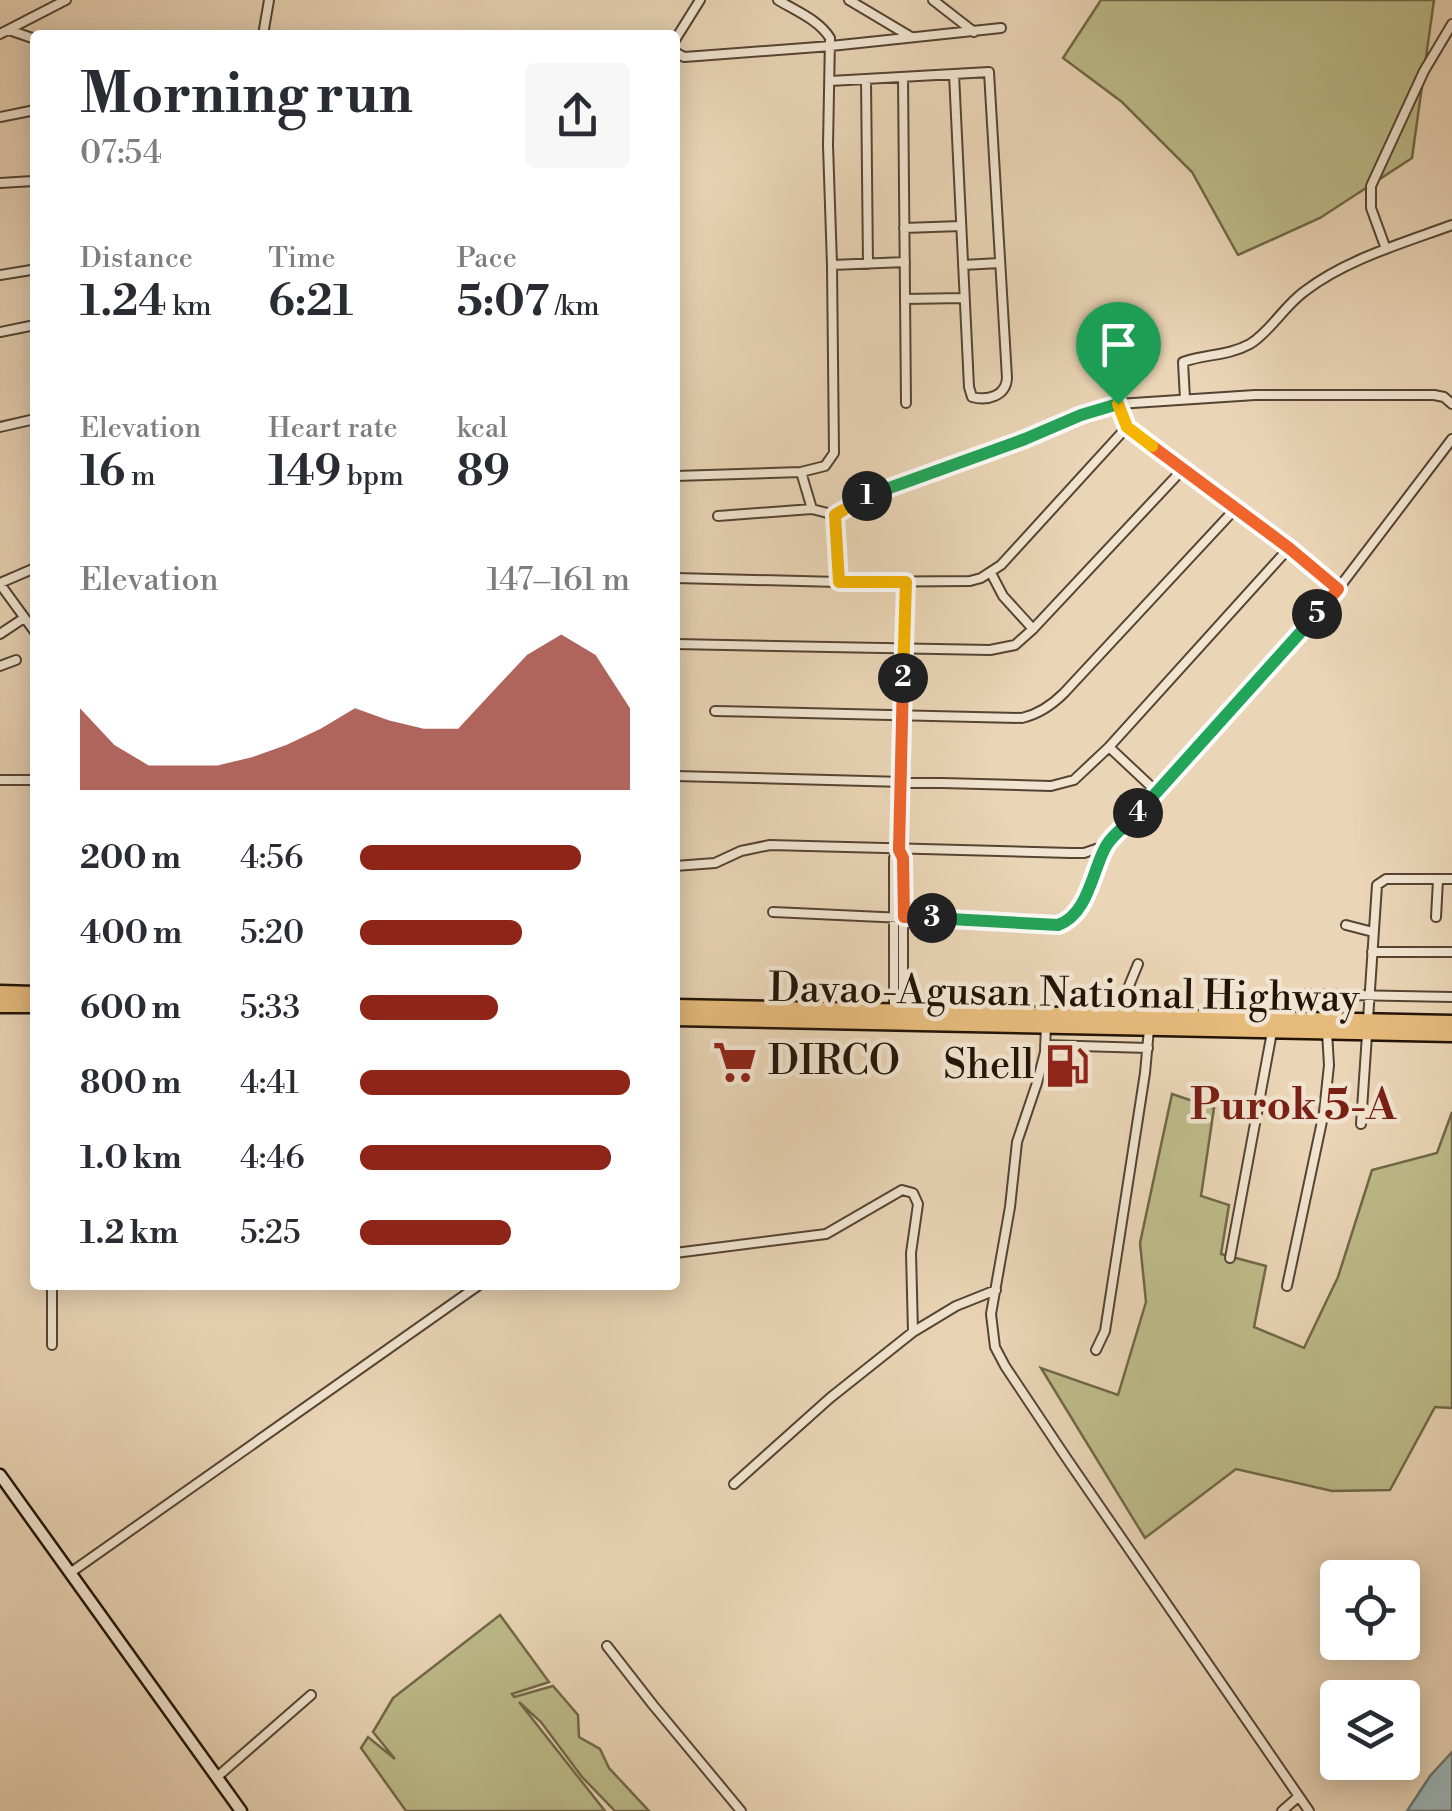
<!DOCTYPE html>
<meta charset="utf-8">
<style>
:root{--surface:#fff;--page:#f7f7f7;--text:#2b2b33;--muted:#7c7c81;--accent:#8f2418}
body{margin:0;font-family:"Libre Bodoni",serif;background:var(--page);color:var(--text);height:100vh;display:flex;flex-direction:column;font-size:38px;white-space:nowrap}
*{box-sizing:border-box;margin:0}
p{font-size:32px;color:var(--muted)}
.icon{flex:none;width:55px;height:55px;fill:none;stroke:currentColor;stroke-width:2;stroke-linecap:round;stroke-linejoin:round}
.map{position:relative;flex:1;overflow:hidden}
.drawer{position:absolute;left:30px;top:30px;width:650px;height:1260px;display:flex;flex-direction:column;background:var(--surface);border-radius:10px;box-shadow:0 5px 25px #0003}
.drawer>*{flex:none}
.tools{position:absolute;left:1320px;top:1560px;display:grid;gap:20px}
.tools a{display:grid;place-items:center;width:100px;height:100px;border-radius:10px;background:var(--surface);box-shadow:0 5px 25px #0003;font-size:50px}
.pin{position:absolute;display:grid;place-items:center;width:85px;height:85px;color:#fff;margin:-102px -42px;border-radius:50% 50% 50% 0;rotate:-45deg;box-shadow:0 0 10px #0007}
.pin .icon{rotate:45deg}
.km{position:absolute;width:50px;height:50px;margin:-25px;border-radius:50%;background:#222;color:#fff;font-size:28px;line-height:50px;text-align:center}
.round{display:grid;place-items:center;flex:none;width:105px;height:105px;border-radius:10px;background:var(--page)}
.headline{display:flex;align-items:center;justify-content:space-between;height:170px;padding:0 50px}
h1{font-size:55px;font-weight:800;line-height:75px}
.stats{display:grid;grid-template-columns:repeat(3,1fr);gap:15px;height:170px;padding:10px 50px}
.stats div{display:grid;align-content:center}
.stats b{font-size:42px;font-weight:800}
.stats small{font-size:28px;font-weight:400}
.stats p{font-size:28px}
.chart{height:280px;padding:20px 50px}
.chart p{display:flex;justify-content:space-between}
.chart svg{width:100%;height:180px;margin-top:10px;fill:var(--accent);opacity:.7}
ul{padding:0 50px;list-style:none;font-size:32px}
li{display:grid;grid-template-columns:160px 120px 1fr;align-items:center;height:75px}
li i{height:25px;border-radius:12px;background:var(--accent)}
.map>svg:first-child{display:block}
</style>
<div class="map">
<svg width="1452" height="1811" viewBox="0 0 1452 1811">
<rect width="100%" height="100%" fill="#ead5b6"/>
<filter id="stains"><feTurbulence type="fractalNoise" baseFrequency=".002" numOctaves="4"/><feColorMatrix values="0 0 0 0 .2 0 0 0 0 .09 0 0 0 0 .02 0 0 0 .5 -.17"/></filter>
<radialGradient id="worn" r=".72"><stop offset=".6" stop-color="#630" stop-opacity="0"/><stop offset="1" stop-color="#630" stop-opacity=".3"/></radialGradient>
<!-- green -->
<path fill="#bdbb89" stroke="#706848" stroke-width="2.5" d="M1101,0h333l-22,158 -92,60 -82,37 -46,-83 -70,-70 -59,-44z
M1172,1094l42,14 -13,88 28,9 -8,49 45,12 -12,61 50,21 34,-71 34,-107 65,-17 15,-41v296l-17,-1 -45,83 -58,1 -96,-22 -91,69 -104,-170 77,27 28,-93 -6,-59z
M500,1615l49,67 -37,12 2,3 39,-11 25,29 1,22 21,12 9,19 40,43h-34l-33,-34 -41,-55 -22,-20 86,109h-199l-45,-63 7,-11 27,22 -22,-27 20,-34z"/>
<!-- water -->
<path fill="#9db6b9" stroke="#6c7572" stroke-width="2.5" d="M1452,1752v59h-45l23,-35z"/>
<g fill="none" stroke-linecap="round" stroke-linejoin="round">
<!-- street casing -->
<g stroke="#543" stroke-width="12">
<path id="street" d="M849,0l62,37
M933,0l41,32
M9,30l26,9
M0,34l66,-34
M263,35l6,-35
M675,40l25,-40
M675,52l9,5 14,-1 133,-10 170,-18
M903,77l3,326
M866,79l2,185
M830,81c53,-3 106,-6 159,-9l18,306c-1,18 -19,23 -35,19l-3,-10 -15,-313
M0,117l35,-7
M0,183l33,-2
M904,228l57,-2
M1386,249l-15,-41v-22l53,-115 28,-47
M832,265l73,-3
M963,265l37,-2
M0,275l31,-5
M905,299l59,-1
M0,332l35,-7
M1185,399l-2,-37c22,-8 45,-6 67,-18 21,-13 34,-38 55,-53 42,-32 98,-48 147,-66
M1118,404l9,23 162,121 49,41
M0,427l35,-8
M801,472l11,37 23,6 35,-21 155,-55 56,-24 37,-11 137,-9h179l10,2 8,7
M675,476l126,-4 24,-6 9,-13 -2,-188 -4,-120 2,-107c-11,-18 -34,-27 -52,-38
M835,515l4,67
M718,516l94,-7
M991,573l12,23 30,33
M675,578l164,4 131,-1 11,-3 20,-13 126,-138
M0,583l35,-15
M0,584l35,48
M0,634l24,-16
M675,644l315,6 25,-5 18,-16 150,-160
M0,666l16,-6
M715,711l307,7c17,-4 29,-12 42,-25l172,-185
M1109,747l49,46
M675,776l376,10 23,-6 35,-33 180,-199
M0,780h35
M675,866l40,-3 26,-12 29,-6 301,8h13l21,-7 53,-53 142,-158 38,-46 114,-150
M773,912l285,13c26,-9 39,-55 47,-79
M1436,917l2,-37
M1346,925l27,7
M1372,952h80
M1295,994l157,3
M903,1012v-154l-4,-8 7,-268
M894,1014v-156l5,-8
M1117,1015l21,-51
M1046,1024l-1,28 -8,31 -20,59 -7,65 -19,107 4,33 10,19 60,90 244,355
M1045,1045l103,3
M1361,1124l16,-239 9,-6h66
M675,1253l151,-19 76,-44 11,3 5,11 -7,49 2,79 -83,66 -96,86
M1230,1258l42,-226
M1287,1286l37,-174 5,-47 -2,-33
M913,1332l43,-26 40,-16
M52,1345v-60
M1096,1350l9,-19 40,-258 4,-44
M70,1573l409,-288
M607,1646l46,59 88,106
M217,1777l94,-82
M1282,1811l16,-14"/>
</g>
<!-- secondary casing -->
<g stroke="#231407" stroke-width="15">
<path id="secondary" d="M0,1475l241,336"/>
</g>
<!-- highway casing -->
<g stroke="#231407" stroke-width="19">
<path id="highway" d="M0,993l35,1
M0,1005h35
M675,1007l777,16
M675,1018l777,16"/>
</g>
<!-- street -->
<use href="#street" stroke="#f1e4d0" stroke-width="8"/>
<!-- secondary -->
<use href="#secondary" stroke="#f1e4d0" stroke-width="10"/>
<!-- highway -->
<use href="#highway" stroke="#e5ba7b" stroke-width="14"/>
</g>
<g fill="none" stroke-linecap="round" stroke-linejoin="round">
<!-- split-1 casing -->
<g stroke="#fff" stroke-width="20">
<path id="split-1" d="M867,496l158,-57 56,-24 37,-11"/>
</g>
<!-- split-2 casing -->
<g stroke="#fff" stroke-width="20">
<path id="split-2" d="M867,496l-32,19 4,67h67l-3,96"/>
</g>
<!-- split-3 casing -->
<g stroke="#fff" stroke-width="20">
<path id="split-3" d="M903,678l-4,172 4,8 1,59 28,1"/>
</g>
<!-- split-4 casing -->
<g stroke="#fff" stroke-width="20">
<path id="split-4" d="M932,918l126,7c29,-10 34,-51 46,-75 6,-14 23,-25 34,-37"/>
</g>
<!-- split-5 casing -->
<g stroke="#fff" stroke-width="20">
<path id="split-5" d="M1138,813l179,-199"/>
</g>
<!-- split-6 casing -->
<g stroke="#fff" stroke-width="20">
<path id="split-6" d="M1152,446l137,102 49,41 -21,25"/>
</g>
<!-- split-7 casing -->
<g stroke="#fff" stroke-width="20">
<path id="split-7" d="M1118,404l9,23 25,19"/>
</g>
<!-- split-1 -->
<use href="#split-1" stroke="#22a559" stroke-width="12"/>
<!-- split-2 -->
<use href="#split-2" stroke="#f5b400" stroke-width="12"/>
<!-- split-3 -->
<use href="#split-3" stroke="#f0652b" stroke-width="12"/>
<!-- split-4 -->
<use href="#split-4" stroke="#22a559" stroke-width="12"/>
<!-- split-5 -->
<use href="#split-5" stroke="#22a559" stroke-width="12"/>
<!-- split-6 -->
<use href="#split-6" stroke="#f0652b" stroke-width="12"/>
<!-- split-7 -->
<use href="#split-7" stroke="#f5b400" stroke-width="12"/>
</g>
<!-- icons -->
<defs>
<g id="supermarket-bare" transform="scale(3.45)"><path d="M-6-5.5h2.5l.6 2H6L4.5 2H-2.5L-4.4-4H-6ZM-1.5 3.2a1.3 1.3 0 1 0 .1 0ZM3 3.2a1.3 1.3 0 1 0 .1 0Z" fill="#8f2418" stroke="#f1e4d0" stroke-width="2.5" paint-order="stroke"/></g>
<g id="fuel-bare" transform="scale(3.45)"><path d="M-5.5-6h7V0h2V4h1.3V-2.5L3-4.5l.8-.8L6-3V5H2.5V1h-1V6h-7ZM-4.2-4.7v3.2H.2V-4.7Z" fill="#8f2418" stroke="#f1e4d0" stroke-width="2.5" paint-order="stroke"/></g>
</defs>
<g fill-rule="evenodd">
<use href="#supermarket-bare" x="735" y="1062"/>
<use href="#fuel-bare" x="1067" y="1066"/>
</g>
<g text-anchor="middle" dominant-baseline="central" stroke-width="9" stroke-linejoin="round" paint-order="stroke">
<!-- street labels -->
<g font-size="40" fill="#231407" stroke="#f1e4d0">
<text transform="translate(1064 994) rotate(1)">Davao-Agusan National Highway</text>
</g>
<!-- poi labels -->
<g font-size="40" fill="#231407" stroke="#f1e4d0" text-anchor="start">
<text x="768" y="1062">DIRCO</text>
<text x="1034" y="1066" text-anchor="end">Shell</text>
</g>
<!-- neighbourhood labels -->
<g font-size="42" font-weight="bold" fill="#7a1f14" stroke="#f1e4d0">
<text x="1293" y="1106">Purok 5-A</text>
</g>
</g>
<rect width="100%" height="100%" filter="url(#stains)"/>
<rect width="100%" height="100%" fill="url(#worn)"/>
</svg>
<div class="tools">
<a><svg class="icon" aria-label="locate" viewBox="0 0 24 24"><circle cx="12" cy="12" r="6"/><path d="M12 2v4M12 18v4M2 12h4M18 12h4"/></svg></a>
<a><svg class="icon" aria-label="layers" viewBox="0 0 24 24"><path d="M12 4l9 5-9 5-9-5zM3 14l9 5 9-5"/></svg></a>
</div>
<div class="pin" style="left:1118px;top:404px;background:#1e9e55"><svg class="icon" aria-label="arrive" viewBox="0 0 24 24"><path d="M6 21V4h12l-3 4 3 4H6"/></svg></div>
<b class="km" style="left:867px;top:496px">1</b>
<b class="km" style="left:903px;top:678px">2</b>
<b class="km" style="left:932px;top:918px">3</b>
<b class="km" style="left:1138px;top:813px">4</b>
<b class="km" style="left:1317px;top:614px">5</b>
<section class="drawer">
<div class="headline"><div><h1>Morning run</h1><p>07:54</p></div><a class="round"><svg class="icon" aria-label="share" viewBox="0 0 24 24"><path d="M12 15V3M7 8l5-5 5 5M5 13v7h14v-7"/></svg></a></div>
<div class="stats">
<div><p>Distance</p><b>1.24<small> km</small></b></div>
<div><p>Time</p><b>6:21</b></div>
<div><p>Pace</p><b>5:07<small> /km</small></b></div>
</div>
<div class="stats">
<div><p>Elevation</p><b>16<small> m</small></b></div>
<div><p>Heart rate</p><b>149<small> bpm</small></b></div>
<div><p>kcal</p><b>89</b></div>
</div>
<div class="chart"><p><span>Elevation</span>147–161 m</p>
<svg viewBox="0 0 160 44" preserveAspectRatio="none"><path d="M0 44V24L10 33L20 38L30 38L40 38L50 36L60 33L70 29L80 24L90 27L100 29L110 29L120 20L130 11L140 6L150 11L160 24V44z"/></svg>
</div>
<ul>
<li><b>200 m</b>4:56<i style="width:82%"></i></li>
<li><b>400 m</b>5:20<i style="width:60%"></i></li>
<li><b>600 m</b>5:33<i style="width:51%"></i></li>
<li><b>800 m</b>4:41<i style="width:100%"></i></li>
<li><b>1.0 km</b>4:46<i style="width:93%"></i></li>
<li><b>1.2 km</b>5:25<i style="width:56%"></i></li>
</ul>
</section>
</div>
